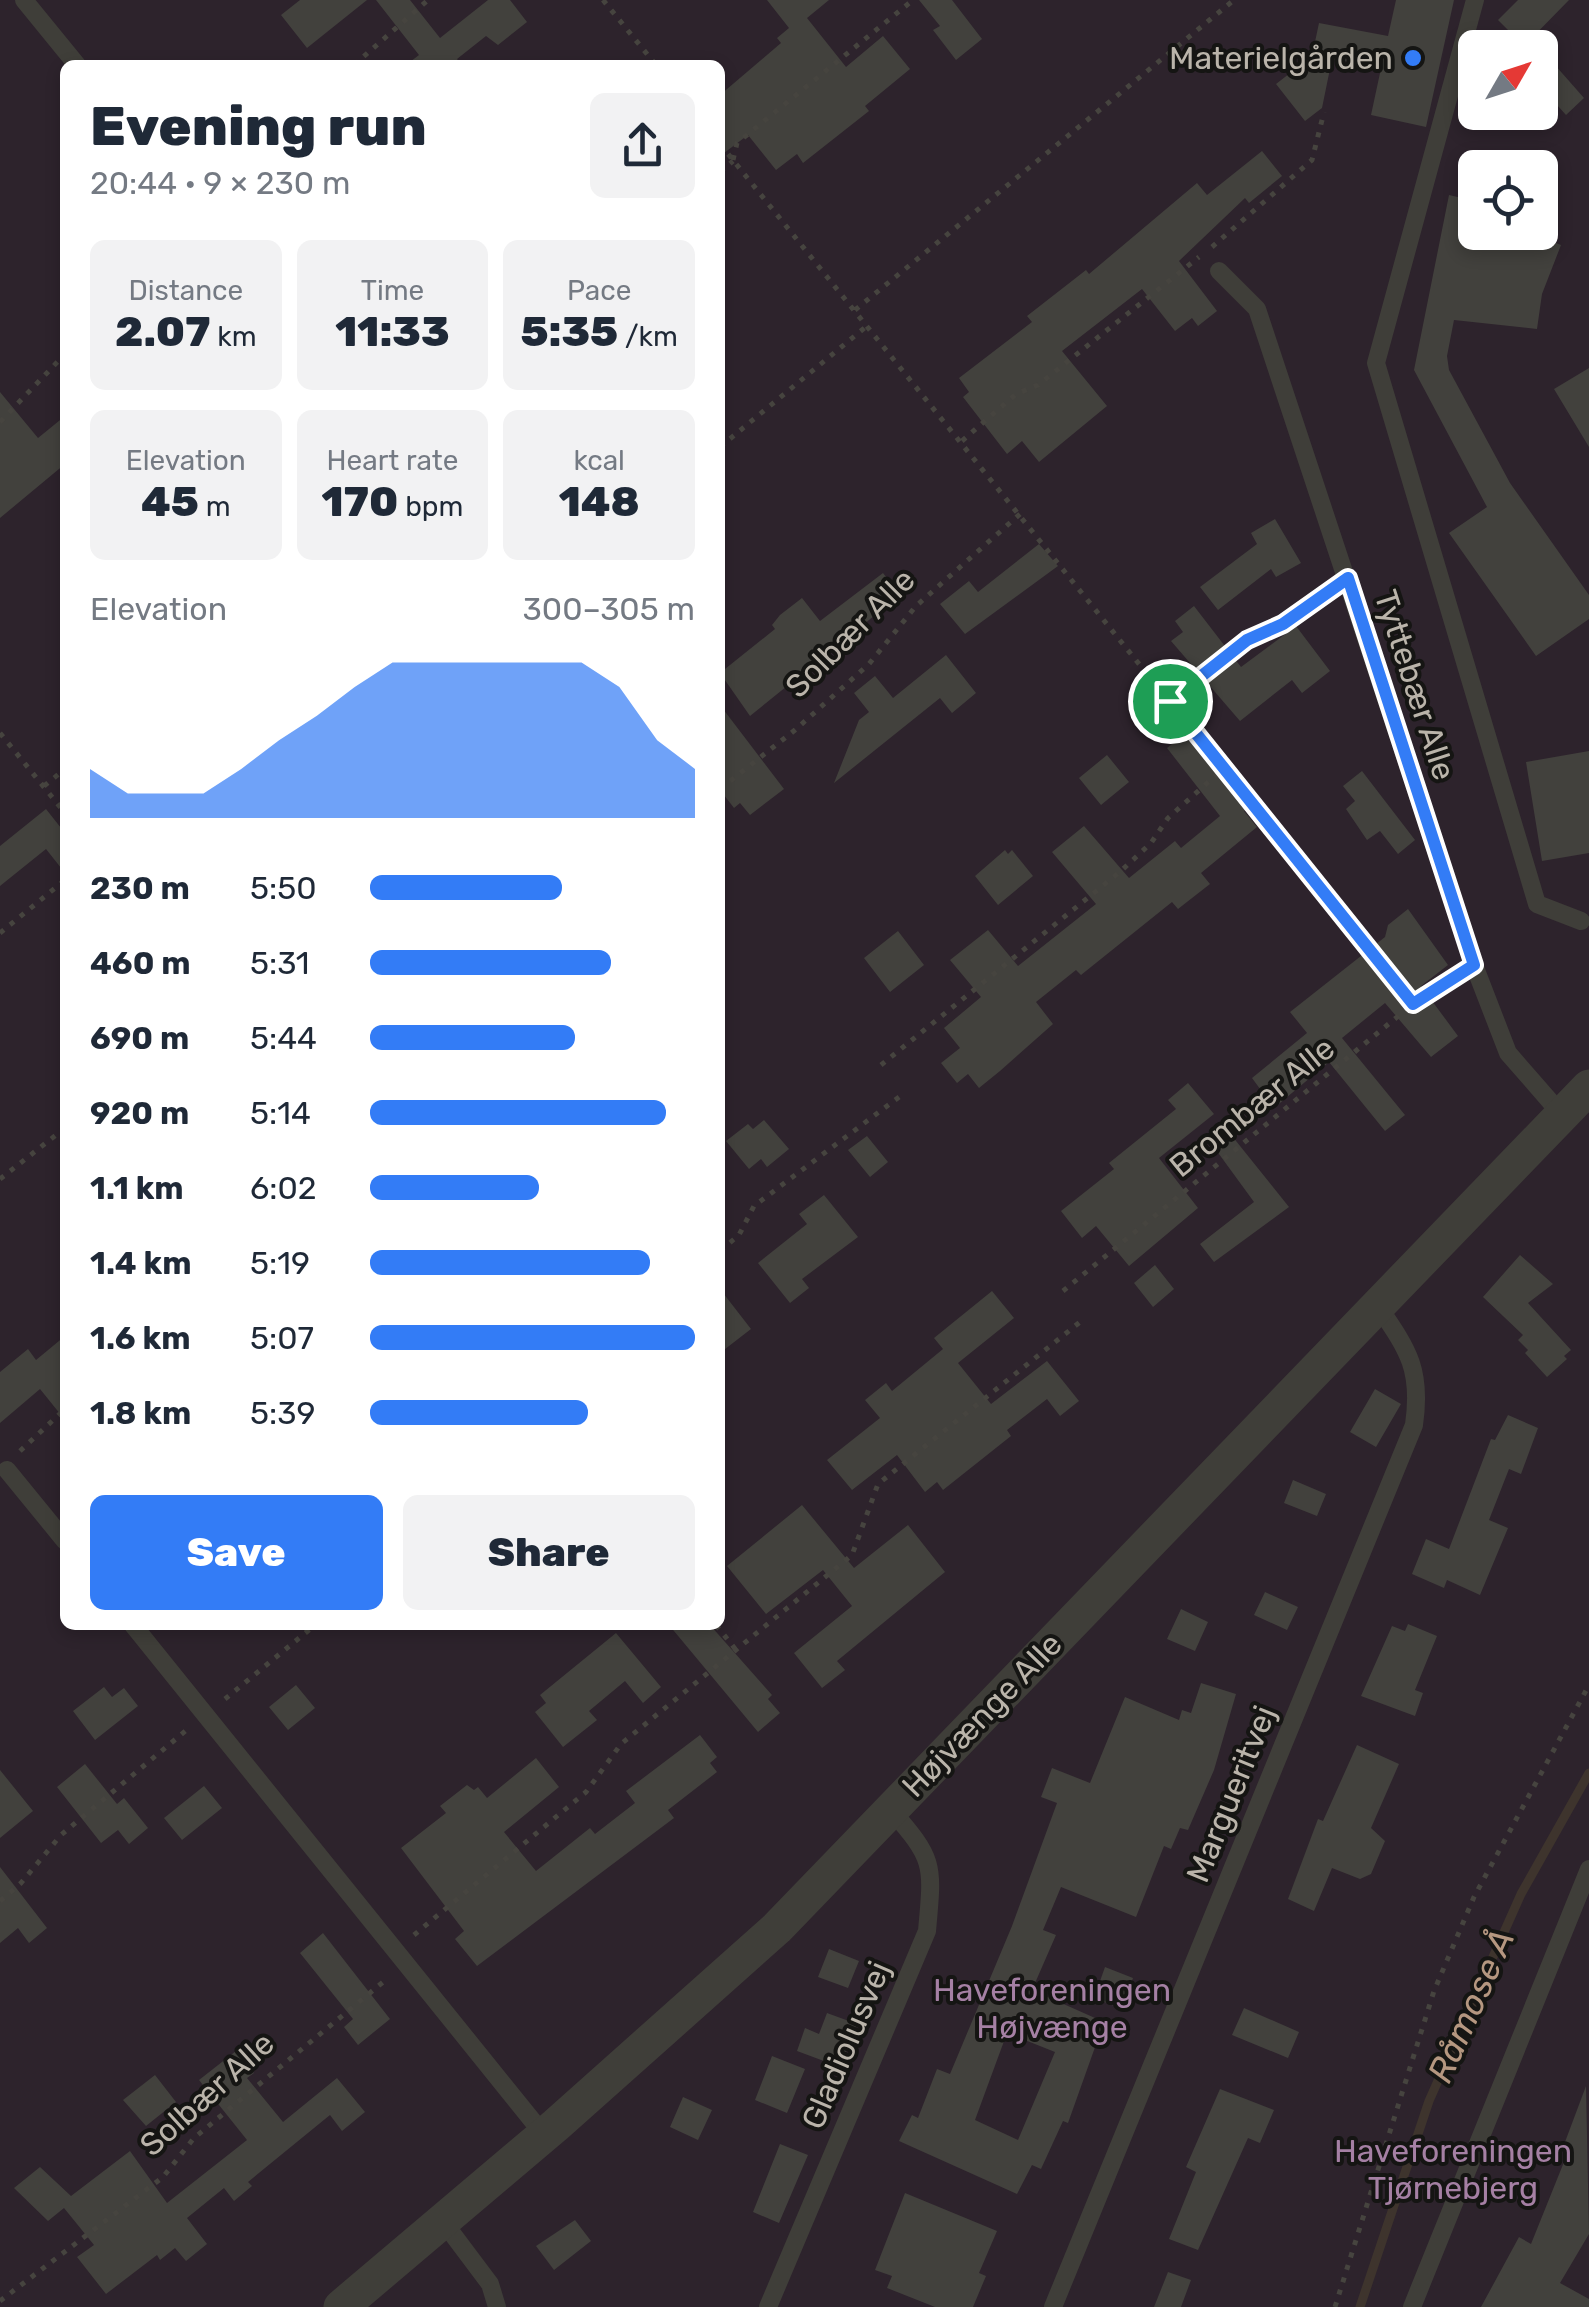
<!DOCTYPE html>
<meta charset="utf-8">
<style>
:root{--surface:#fff;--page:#f2f2f3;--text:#1f2937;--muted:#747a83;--accent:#337cf6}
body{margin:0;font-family:Rubik,sans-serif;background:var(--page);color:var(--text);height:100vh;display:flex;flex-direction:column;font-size:38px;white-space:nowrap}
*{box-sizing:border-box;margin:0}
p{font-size:32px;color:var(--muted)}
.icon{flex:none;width:55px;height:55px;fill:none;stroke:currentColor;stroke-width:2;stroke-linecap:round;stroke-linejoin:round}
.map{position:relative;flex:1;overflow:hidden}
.side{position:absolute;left:60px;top:60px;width:665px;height:1570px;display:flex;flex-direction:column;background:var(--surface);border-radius:15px;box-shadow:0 5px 15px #0003}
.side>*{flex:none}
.needle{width:65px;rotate:51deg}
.fabs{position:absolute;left:1458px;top:30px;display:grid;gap:20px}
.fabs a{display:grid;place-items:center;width:100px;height:100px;border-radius:15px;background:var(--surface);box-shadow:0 5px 15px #0003;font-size:50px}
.pin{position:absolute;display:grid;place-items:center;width:85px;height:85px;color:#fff;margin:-42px;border:5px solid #fff;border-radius:50%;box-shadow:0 2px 10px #0007}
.round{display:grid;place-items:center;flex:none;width:105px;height:105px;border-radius:15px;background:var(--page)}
.headline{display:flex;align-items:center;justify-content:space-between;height:170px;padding:0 30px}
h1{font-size:55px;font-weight:800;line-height:75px}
.stats{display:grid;grid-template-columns:repeat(3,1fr);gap:15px;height:170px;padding:10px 30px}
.stats div{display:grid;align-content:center;border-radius:15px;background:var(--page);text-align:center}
.stats b{font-size:42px;font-weight:800}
.stats small{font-size:28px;font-weight:400}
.stats p{font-size:28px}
.chart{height:280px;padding:20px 30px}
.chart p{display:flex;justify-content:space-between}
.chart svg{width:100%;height:180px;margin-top:10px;fill:var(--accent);opacity:.7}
.button{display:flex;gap:20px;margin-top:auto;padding:20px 30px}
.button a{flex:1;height:115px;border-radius:15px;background:var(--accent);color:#fff;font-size:40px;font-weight:800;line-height:115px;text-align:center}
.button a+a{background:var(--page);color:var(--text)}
ul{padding:0 30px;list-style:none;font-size:32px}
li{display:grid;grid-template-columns:160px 120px 1fr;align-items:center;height:75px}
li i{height:25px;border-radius:12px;background:var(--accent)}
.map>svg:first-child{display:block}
</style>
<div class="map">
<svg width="1589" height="2307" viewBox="0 0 1589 2307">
<rect width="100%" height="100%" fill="#1a1a18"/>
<!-- green -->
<path fill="#2d232c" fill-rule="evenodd" d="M0,0h1589v2307h-1589zM1475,48h65v64h-65zM65,65h655v1560h-655zM1475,168h65v64h-65z"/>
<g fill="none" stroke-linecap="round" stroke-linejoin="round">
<!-- stream -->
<path stroke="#3e342d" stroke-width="9" d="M1360,2307l69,-206 92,-207 68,-121"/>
</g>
<!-- building -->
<path fill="#42413d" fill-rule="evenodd" d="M300,0h67l-60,48 -26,-33z
M376,0h34l30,38 48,-38h22l17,22 -29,23 -12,-9 -29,23 5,6h-56l13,-10z
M767,0h62l-22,18 39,49 37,-31 27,33 -45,37 4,5 -66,52 -6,-9 -21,16 -28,-35 -28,21v-61l61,-52 -4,-5 12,-10z
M919,0h33l30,39 -26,21 -23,-30 7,-4z
M1396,0h58l-28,127 -55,-12 12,-56 -9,7 -42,-7 -10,49 -17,13 -29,-37 36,-28 7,-33 69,13z
M1518,0h51l-45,46 -26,-26z
M1540,48l44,50 -18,17 -26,-29z
M1262,151l20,25 -33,27 -4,-5 -66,63 38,50 -19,15 -6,-8 -17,13 -33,-42 -80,62 45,55 -68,56 -17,-21 -15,13 -44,-57 6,-5 -10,-14 73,-56 -5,-6 59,-46 3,4 108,-91 10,12z
M1449,195l26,6v31h54l32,13 -19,49 -5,35 -83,-9 -7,36 2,14 61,113 79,112v24l-53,37 -87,-123 38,-26 -73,-137z
M1589,368v79l-35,-58z
M0,392l38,46 27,-22v48l-65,54z
M1275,519l26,44 -25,14 -5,-8 -53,41 -18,-23 57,-43 -6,-11z
M1039,544l19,22 -93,68 -25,-30 29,-23 9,11z
M883,573l17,22 -150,121 -30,-43 55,-44 -3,-4 8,-10 22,-17 18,23z
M1194,606l47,61 55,-41 34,45 -28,22 -10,-13 -52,41 -69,-80 12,-9 -8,-11z
M946,655l30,38 -24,20 -12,-15 -106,85 25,-63 10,-8 -15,-19 21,-17 18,22z
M720,705l64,84 -34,26 -10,-12 -6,5 -14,-18z
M1189,730l61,76 -6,5 13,16 -56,46 9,11 -32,25 -6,-7 -91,73 -5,-5 -40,32 17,22 -53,47 -21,17 -11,-14 -11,9 -16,-20 19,-15 -16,-20 37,-31 -31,-37 38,-30 30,36 78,-62 -44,-52 32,-26 45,52 46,-37 6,7 39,-32 -53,-68z
M1589,751v102l-47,8 -16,-99z
M1107,755l22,27 -28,23 -22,-27z
M1362,771l53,69 -17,14 -18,-23 -13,9 -21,-31 9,-8 -12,-15z
M46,809l19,24v40l-19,-24 -46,37v-40z
M1005,850l3,4 4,-4 21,26 -35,29 -23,-29z
M1408,909l40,56 -27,21 37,50 -27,21 -46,-54 -43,35 63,77 -20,16 -56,-69 -55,46 -22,-30 55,-45 -17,-21 95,-75 3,-12z
M898,931l26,34 -34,27 -26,-34z
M1188,1083l26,31 -55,44 39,50 -69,58 -33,-40 -14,12 -21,-27 53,-42 -5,-6 67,-54 -8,-9z
M764,1120l25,29 -22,18 -6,-8 -12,10 -23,-28 22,-17 5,5z
M1224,1126l65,81 -75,55 -14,-18 54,-42 -46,-63z
M867,1136l21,26 -18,15 -22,-27z
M824,1195l34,42 -56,42 7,9 -19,15 -32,-40 49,-39 -8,-10z
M1520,1255l33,29 -25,19 43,47 -7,6 3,3 -20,18 -22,-24 3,-3 -10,-10 5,-5 -40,-38z
M1155,1265l19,24 -21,18 -19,-24z
M720,1289l31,40 -31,24z
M992,1291l22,27 -56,45 33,41 56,-43 32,40 -19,15 -13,-17 -40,31 4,6 -68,54 -6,-8 -12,10 -28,-37 -45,35 -25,-30 53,-42 -15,-18 21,-17 6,8 51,-42 -9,-11z
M65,1336v84l-25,-31 -40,34v-51l28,-23 8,11z
M1375,1389l26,15 -25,43 -26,-15z
M1508,1415l30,13 -17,46 -12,-5 -20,51 19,8 -28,67 -33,-15 -3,8 -32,-14 14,-35 23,10 42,-110 4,1z
M1293,1480l33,14 -9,22 -33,-13z
M802,1505l52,63 54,-43 37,47 -108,89 8,9 -23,18 -28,-35 58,-47 -29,-36 -57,44 -39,-48z
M1265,1592l33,15 -11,23 -33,-15z
M1181,1609l27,13 -13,29 -28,-12z
M1408,1624l29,12 -22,54 8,3 -8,23 -54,-20 31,-70 13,5z
M669,1625h41l62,70 -4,4 12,14 -22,19z
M616,1633l45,54 -18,16 -18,-22 -36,30 8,9 -34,27 -28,-35 11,-9 -6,-8z
M1201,1683l35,11 -22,76 -26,60 -8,-2 -9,21 -7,-3 -28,71 -75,-30 -18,43 13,5 -24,55 72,32 -36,101 -5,-2 -22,48 -9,-4 -15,29 -118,-53 13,-26 6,3 19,-49 13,5 62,-148 45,-123 -16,-6 11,-29 38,15 35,-86 54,23 3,-10 9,3zM1007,2033l48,19 -37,88 -43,-20z
M296,1685l19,23 -27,22 -19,-23z
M104,1687l8,10 12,-9 14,18 -43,34 -22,-29z
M700,1735l17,22 -7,6 7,9 -49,38 6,8 -197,148 -22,-27 9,-8 -63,-83 45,-35 -6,-7 27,-21 7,5 4,-3 9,11 49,-40 23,29 -55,45 32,39 54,-43 5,6 40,-31 -9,-12z
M1357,1745l42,19 -28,64 14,13 -14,33 -11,5 -28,-11 -18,43 -26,-12 30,-80 5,2z
M85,1764l32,40 7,-6 24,30 -19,16 -11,-14 -17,13 -44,-56z
M0,1770l33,41 -33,27z
M204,1786l18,22 -40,32 -18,-22z
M0,1867l47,61 -18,15 -11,-15 -18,15z
M323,1933l67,86 -32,26 -14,-18 9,-8 -53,-66z
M829,1949l30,12 -11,27 -30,-11z
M1105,1967l28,11 -11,31 -28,-11z
M1244,2008l55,24 -11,26 -56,-23z
M827,2013l30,11 -17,43 -43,-16 8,-23 14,6z
M236,2051l18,22 -7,5 36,44 54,-44 28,34 -23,19 -12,-16 -82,67 4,4 -18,15 -10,-13 -37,30 20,26 -21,17 -11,-13 -15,12 -3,-5 -51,39 -29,-37 17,-12 -30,-37 -16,13 -34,-33 26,-21 31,29 59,-45 37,52 80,-63 -48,-60z
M772,2056l33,13 -18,44 -32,-13z
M155,2075l21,27 -30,24 -23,-26z
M1586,2086l3,148 -29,49 29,16v8h-108l38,-70 12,7 37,-92 -6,-2z
M1220,2089l54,21 -14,33 -12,-5 -50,112 -29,-11 27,-67 -10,-5z
M683,2097l29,13 -14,30 -28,-13z
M780,2144l28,11 -29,68 -26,-11z
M905,2193l92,38 -18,42 7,3 -13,31h-38l-48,-19 5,-12 -17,-6z
M575,2220l16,21 -37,29 -18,-24z
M1168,2272l23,8 -10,27h-27z"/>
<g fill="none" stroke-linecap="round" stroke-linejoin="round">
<!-- path -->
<path stroke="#46443f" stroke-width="5" stroke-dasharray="5 8" stroke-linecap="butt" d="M603,0l53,65
M354,65l74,-65
M720,144l693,860
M733,160l4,-17 176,-143
M720,172l13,-11
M1212,247l100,-87 12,-48
M855,310l379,-310
M0,422l65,-68
M962,441l54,-47 22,-9 161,-128
M720,447l148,-122
M1171,701l76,-61 36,-16 45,-31
M0,733l65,80
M44,786l21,-17
M720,789l75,-59 74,-66 47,-58 104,-92
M0,933l65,-53
M881,1065l240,-194 30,-28 17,-25 56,-50
M0,1179l65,-51
M720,1251l19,-16 15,-29 149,-112
M1063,1291l350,-287 42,-27
M20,1451l45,-42
M716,1625l20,25
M225,1699l90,-74
M0,1901l21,-18 40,-48 128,-107
M414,1935l172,-143 35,-48 231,-189 26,-71 207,-166
M0,2301l163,-124 31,-39 194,-160
M1335,2307l99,-316 40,-94 115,-212"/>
<!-- lane -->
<path stroke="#3f3e39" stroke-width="18" d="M24,0l53,65
M1475,0l-99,363 161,541 44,17
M1219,271l38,38 217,656 34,88 54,62
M7,1470l58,71
M133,1625l411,510
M442,2220l48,64 7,23
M768,2307l159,-376c6,-67 8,-71 -36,-121
M1053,2307l361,-882c8,-56 -6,-75 -36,-119
M1412,2307l177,-438"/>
<!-- street -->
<path stroke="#3f3e39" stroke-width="35" d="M341,2307l215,-182 221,-197 812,-841"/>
</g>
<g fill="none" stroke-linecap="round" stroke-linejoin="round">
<!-- route casing -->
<g stroke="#fff" stroke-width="20">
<path id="route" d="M1348,578l126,387 -61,39 -243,-303 77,-61 36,-16z"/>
</g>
<!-- route -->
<use href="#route" stroke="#337cf6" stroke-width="12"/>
</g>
<!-- markers -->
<circle fill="#337cf6" stroke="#151513" stroke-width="4" cx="1413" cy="58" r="10"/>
<g text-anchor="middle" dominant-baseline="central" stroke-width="8" stroke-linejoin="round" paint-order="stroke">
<!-- poi labels -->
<g font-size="32" fill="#bab4aa" stroke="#151513" text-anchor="end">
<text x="1393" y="58">Materielgården</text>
</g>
<!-- street labels -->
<g font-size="32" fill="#bab4aa" stroke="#151513">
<text transform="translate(850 633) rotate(-45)">Solbær Alle</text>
<text transform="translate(1415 685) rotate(72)">Tyttebær Alle</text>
<text transform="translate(1252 1107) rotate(-39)">Brombær Alle</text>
<text transform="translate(982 1715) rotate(-46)">Højvænge Alle</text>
<text transform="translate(1231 1794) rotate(-68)">Margueritvej</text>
<text transform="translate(846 2045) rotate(-67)">Gladiolusvej</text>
<text transform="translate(207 2094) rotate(-42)">Solbær Alle</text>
</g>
<!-- park labels -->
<g font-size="32" fill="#a580a4" stroke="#151513">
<text x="1052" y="1990">Haveforeningen<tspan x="1052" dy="37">Højvænge</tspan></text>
<text x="1453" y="2151">Haveforeningen<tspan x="1453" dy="37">Tjørnebjerg</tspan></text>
</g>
<!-- water labels -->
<g font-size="35" font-style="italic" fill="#b59780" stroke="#151513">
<text transform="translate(1471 2006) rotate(-66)">Råmose Å</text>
</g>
</g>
</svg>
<div class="fabs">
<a><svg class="needle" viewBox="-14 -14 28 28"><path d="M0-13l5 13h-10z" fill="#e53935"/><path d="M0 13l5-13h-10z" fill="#747a83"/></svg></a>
<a><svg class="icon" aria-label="locate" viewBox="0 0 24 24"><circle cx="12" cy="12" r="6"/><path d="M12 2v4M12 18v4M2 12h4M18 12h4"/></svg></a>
</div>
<div class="pin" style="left:1170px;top:701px;background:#1e9e55"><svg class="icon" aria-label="arrive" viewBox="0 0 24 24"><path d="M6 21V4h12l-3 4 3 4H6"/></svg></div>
<section class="side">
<div class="headline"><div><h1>Evening run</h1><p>20:44 · 9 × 230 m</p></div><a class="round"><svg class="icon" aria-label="share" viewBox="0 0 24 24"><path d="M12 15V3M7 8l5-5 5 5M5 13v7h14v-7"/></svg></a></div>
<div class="stats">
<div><p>Distance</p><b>2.07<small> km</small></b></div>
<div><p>Time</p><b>11:33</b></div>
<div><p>Pace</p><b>5:35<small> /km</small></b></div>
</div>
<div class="stats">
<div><p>Elevation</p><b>45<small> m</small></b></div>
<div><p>Heart rate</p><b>170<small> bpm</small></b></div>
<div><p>kcal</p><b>148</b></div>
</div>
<div class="chart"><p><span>Elevation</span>300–305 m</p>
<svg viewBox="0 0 160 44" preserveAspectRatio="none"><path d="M0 44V32L10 38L20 38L30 38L40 32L50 25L60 19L70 12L80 6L90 6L100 6L110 6L120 6L130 6L140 12L150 25L160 32V44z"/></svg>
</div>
<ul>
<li><b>230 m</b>5:50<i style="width:59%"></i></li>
<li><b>460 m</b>5:31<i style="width:74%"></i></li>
<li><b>690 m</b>5:44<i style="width:63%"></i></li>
<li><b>920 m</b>5:14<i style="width:91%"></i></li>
<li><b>1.1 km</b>6:02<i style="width:52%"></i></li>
<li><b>1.4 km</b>5:19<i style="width:86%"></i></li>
<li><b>1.6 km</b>5:07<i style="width:100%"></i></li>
<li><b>1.8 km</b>5:39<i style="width:67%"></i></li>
</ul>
<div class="button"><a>Save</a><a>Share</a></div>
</section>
</div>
